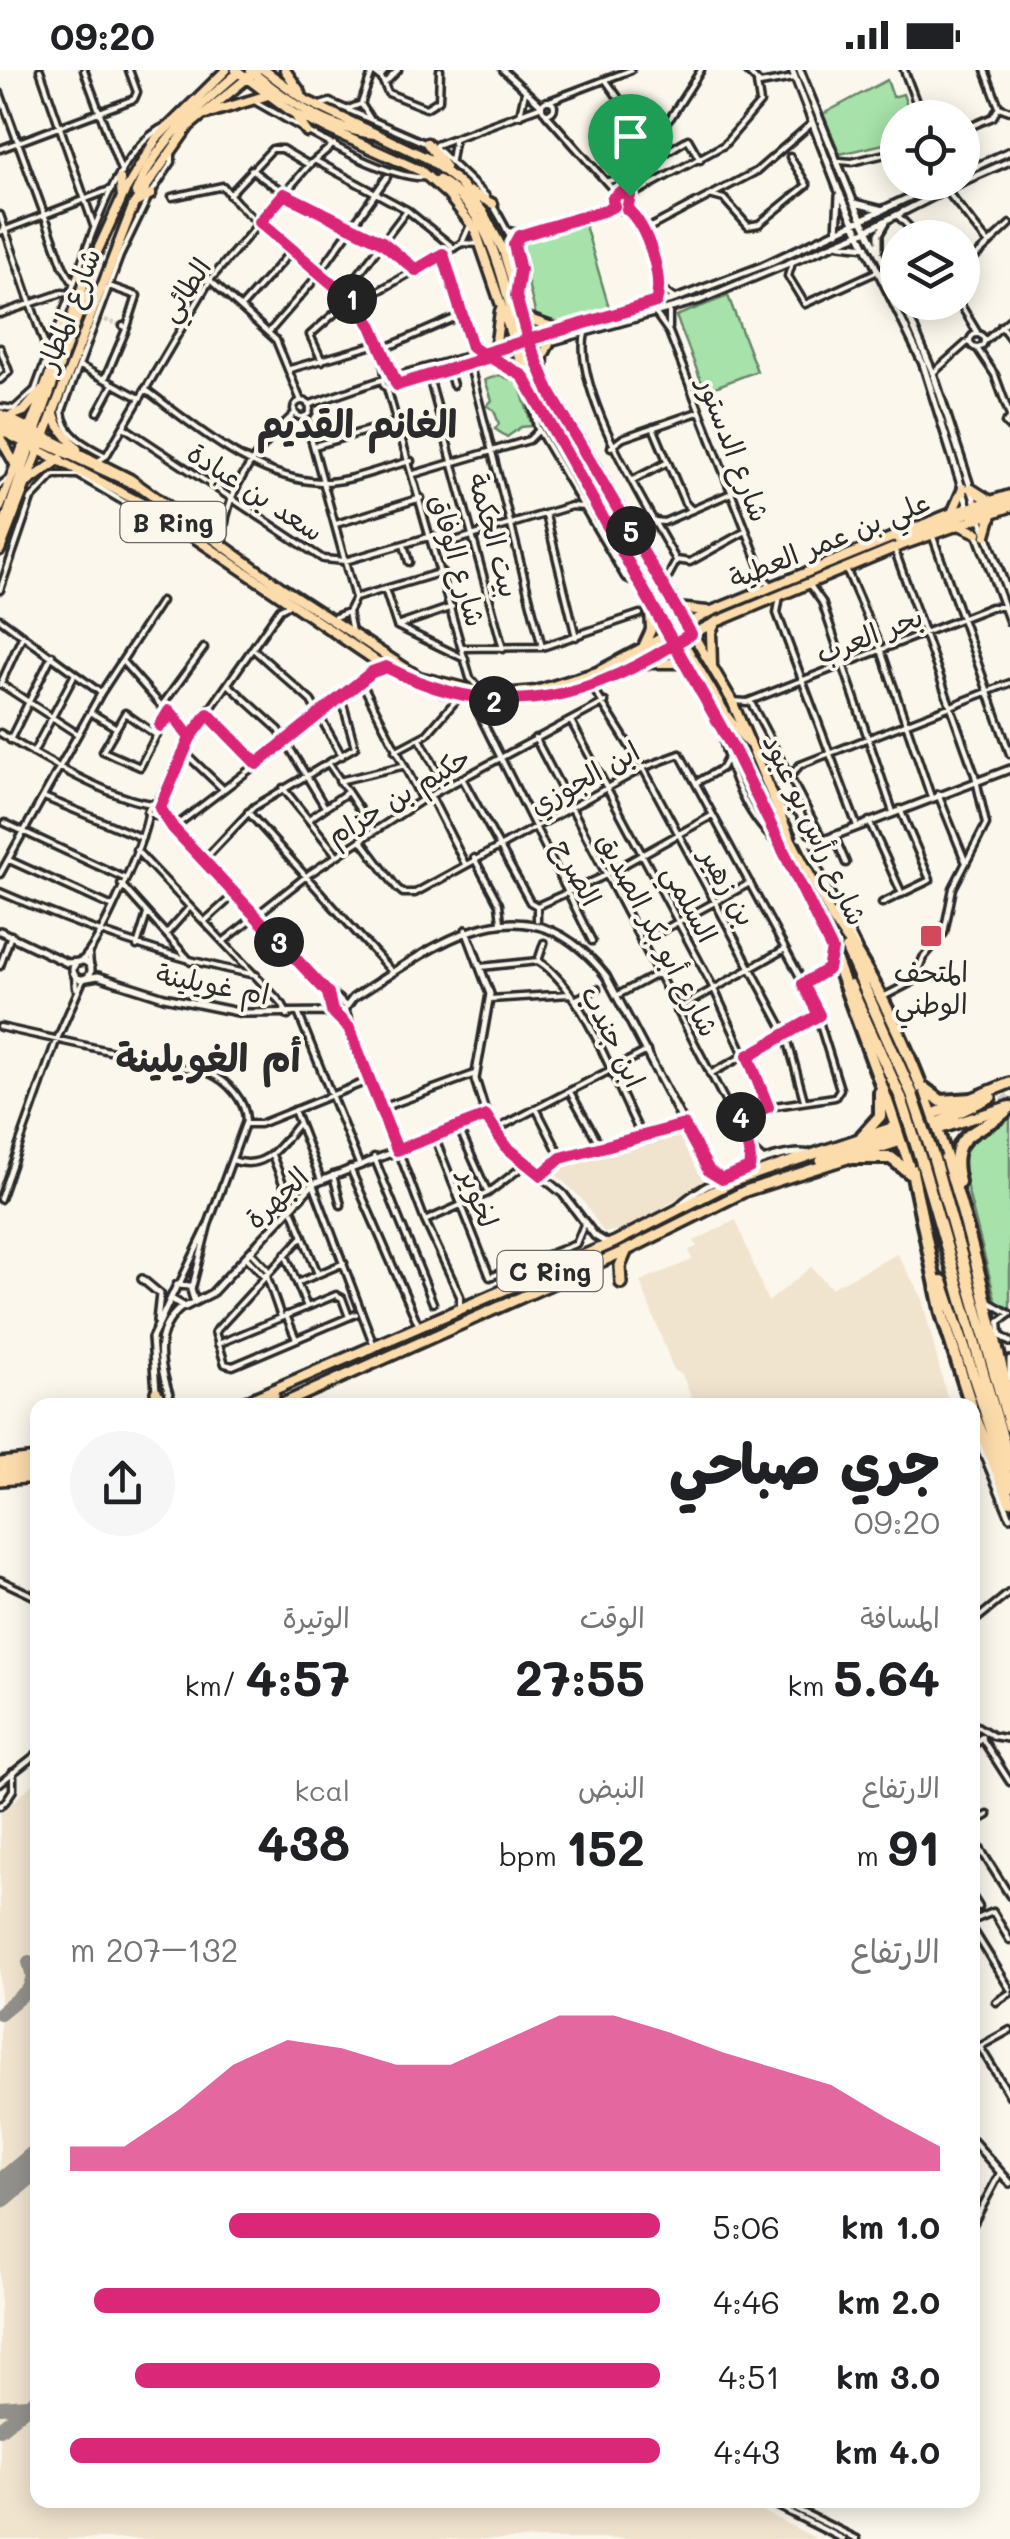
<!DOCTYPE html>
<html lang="ar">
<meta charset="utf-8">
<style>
:root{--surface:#fff;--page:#f6f6f6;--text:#202124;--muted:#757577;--accent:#db2777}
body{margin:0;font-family:Mali,"Playpen Sans Arabic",sans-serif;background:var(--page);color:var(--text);direction:rtl;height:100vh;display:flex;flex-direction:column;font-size:38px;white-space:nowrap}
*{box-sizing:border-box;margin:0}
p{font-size:32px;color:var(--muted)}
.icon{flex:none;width:55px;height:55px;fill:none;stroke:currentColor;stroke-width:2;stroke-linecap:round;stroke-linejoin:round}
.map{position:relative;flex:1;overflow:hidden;direction:ltr}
.panel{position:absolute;left:30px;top:1328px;width:950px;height:1110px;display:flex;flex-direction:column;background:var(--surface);border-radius:20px;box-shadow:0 5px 25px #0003;direction:rtl}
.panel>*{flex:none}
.buttons{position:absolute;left:880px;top:30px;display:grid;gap:20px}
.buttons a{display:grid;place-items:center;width:100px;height:100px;border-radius:50%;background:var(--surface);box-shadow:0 5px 25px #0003;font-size:50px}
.pin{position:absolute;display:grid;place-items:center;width:85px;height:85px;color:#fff;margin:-102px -42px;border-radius:50% 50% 50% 0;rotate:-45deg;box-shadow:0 0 10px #0007}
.pin .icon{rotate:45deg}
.km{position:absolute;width:50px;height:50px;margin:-25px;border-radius:50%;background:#222;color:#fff;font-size:28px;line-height:50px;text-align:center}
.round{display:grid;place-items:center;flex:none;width:105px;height:105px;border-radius:52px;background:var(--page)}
.headline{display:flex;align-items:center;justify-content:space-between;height:170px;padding:0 40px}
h1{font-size:55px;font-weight:800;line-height:75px}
.figures{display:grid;grid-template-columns:repeat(3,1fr);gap:15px;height:170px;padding:10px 40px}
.figures div{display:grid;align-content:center}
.figures b{font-size:50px;font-weight:800}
.figures small{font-size:28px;font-weight:400}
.figures p{font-size:28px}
.chart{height:280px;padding:20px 40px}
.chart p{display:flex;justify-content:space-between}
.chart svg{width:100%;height:180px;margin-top:10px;fill:var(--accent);opacity:.7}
ul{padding:0 40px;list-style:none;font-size:32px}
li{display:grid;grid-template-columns:160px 120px 1fr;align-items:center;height:75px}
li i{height:25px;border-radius:12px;background:var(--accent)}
.status{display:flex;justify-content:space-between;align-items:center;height:70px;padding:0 50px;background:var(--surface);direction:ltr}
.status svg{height:28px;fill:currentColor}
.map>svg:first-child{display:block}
</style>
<div class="status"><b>09:20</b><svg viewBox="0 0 49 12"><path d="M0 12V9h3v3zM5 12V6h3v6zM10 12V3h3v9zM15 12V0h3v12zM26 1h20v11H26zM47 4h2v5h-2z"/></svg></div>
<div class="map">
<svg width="1010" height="2469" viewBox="0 0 1010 2469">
<rect width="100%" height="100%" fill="#fbf7ec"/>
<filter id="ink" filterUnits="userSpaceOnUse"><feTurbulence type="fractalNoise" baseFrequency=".01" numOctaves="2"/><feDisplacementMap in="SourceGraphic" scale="20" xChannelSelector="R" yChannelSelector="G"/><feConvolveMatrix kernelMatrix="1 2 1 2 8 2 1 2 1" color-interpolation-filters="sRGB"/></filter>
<g filter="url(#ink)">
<!-- built -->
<path fill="#f0e4cf" d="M692,1060l22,46 -82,51 -28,6 -23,-35 -31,-29 2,-6 13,-3z
M736,1150l32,82 43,-35 20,21 66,-34 24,41 28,110h-255l-12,-31 -8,-3 -34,-90 52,-21 -3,-10 8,-3 -3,-6z
M37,1710l1,720h702l77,39h-817v-725z"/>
<!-- green -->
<path fill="#a6e2a9" stroke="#68866a" stroke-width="2.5" d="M887,10l6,17 10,-3 8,23 -13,1 -1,23 -57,13 -17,-40z
M585,155l25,86 -60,14 -14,-9 -17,-69 3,-6z
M728,226l29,75 -52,20 -29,-75z
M510,300l6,4 16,52 -11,1 -14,10 -12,-8 4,-5 -5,-14 -7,-4 5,-6 -7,-20 15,-5 9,4z
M1010,1045v193l-5,2 -8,-4 -36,-142c8,-27 24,-38 49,-49z"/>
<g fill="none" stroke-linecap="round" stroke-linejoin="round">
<!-- taxiway -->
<path stroke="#93918c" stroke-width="14" d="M29,1919l4,-13 -4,-14
M0,1943l38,-31
M0,2337l26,-2
M0,2359l38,-31"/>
<!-- runway -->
<path stroke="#93918c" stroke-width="32" d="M0,2122l38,-32"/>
<!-- minor-tunnel -->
<path stroke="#d1cec5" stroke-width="4" stroke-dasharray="4 2" stroke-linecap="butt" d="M105,250l18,6"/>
<!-- motorway-tunnel -->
<path stroke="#d1cec5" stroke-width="10" stroke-dasharray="10 5" stroke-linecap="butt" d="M970,1063l40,-36
M942,1211l-5,-48 7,-44"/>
<!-- minor casing -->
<g stroke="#2b2b2b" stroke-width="11">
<path id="minor" d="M40,0l54,156
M84,0l38,103
M503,0l39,36
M746,0l14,14 34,-6
M904,0l18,48
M985,0l14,37
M373,2l7,5 6,-7
M381,7l7,16 38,15 13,-8 1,-30
M607,12l41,57
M385,13l13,-13
M0,23l63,173 11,18
M542 37a6 6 0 1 1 12 0a6 6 0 1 1-12 0Z
M549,31l82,-31
M256,32c38,21 130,80 172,75
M361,34l10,16
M317,36l13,-4 106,46 50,48
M999,37l11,4
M348,39l13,-5 12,-34
M546,44l70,79
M520,45l5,-23
M962,60l31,-13 6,-10
M436,75l106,-39
M0,79l134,-50 3,-7 -8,-22
M660,86l28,-17 12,21
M451,90l3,-18
M316,91l91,49 47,38
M839,91l13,1 46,-11
M251,99c46,40 134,61 165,100
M608,111l12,-3 51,-61 30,-47
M946,120l43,54
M613 131a9 9 0 1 1 18 0a9 9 0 1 1-18 0Z
M152,122l20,-30v-10
M229,125l43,-46h10l27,16
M630,126l94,-51 36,-42 -3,-20
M713,126l11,3 24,27 11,-2 48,-39 -17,-28
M172,127l51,-11c49,68 157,95 162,191
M492,134c16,26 31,52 25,84
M627,139c20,17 36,68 30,93
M0,145l49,142
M898,146l22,22
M508,161l15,3 91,-28
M643,161l114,-60 54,-47
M0,162l112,-43
M462,173l8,-18
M443,184l26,76v25
M792,193l-4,13 17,28 71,-32
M962,199l48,-45
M210,210l66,60 25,61
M109,216l28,10 -10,31
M659,217l16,12
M345,222l62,-82
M959,232l18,30
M356,234l106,-61 18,1
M243,235l50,-56
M908,242l4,-10
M0,244l62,-21 9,1
M656,244l13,18 96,247 6,6
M62,246c22,-54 48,-163 103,-190
M1001,256l9,12
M669,258v-18
M269,262l46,-53 72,-102
M585,263c-13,57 63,176 91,227
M970 271a7 7 0 1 1 14 0a7 7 0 1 1-14 0Z
M984,272l26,-23
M0,278l9,24 -9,8
M977,278l18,27 15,41
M381,280l83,-36
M322,291l-12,-26 41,-36
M469,292l73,285
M80,296l60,32
M448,298l5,17
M290,299l87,-25
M428,303l75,276
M933,303l37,-33
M383 312a7 7 0 1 1 14 0a7 7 0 1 1-14 0Z
M395,306l117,-32
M105,309l22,-52 -4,-1
M397,315l117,-34
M387,318l83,290 11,13
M145,319c51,38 109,90 176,93 27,1 63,-15 90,-21
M294 339a8 8 0 1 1 16 0a8 8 0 1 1-16 0Z
M532,332l5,25 88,150 10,5
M308,335l76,-26
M0,337l14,2 21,-19 24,-65
M98,342l14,-26
M305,346l50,182 -7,14 4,20
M1010,348l-5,5 5,5
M124,357l199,132 22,2 87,-25
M653,357l32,76 7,7
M314,376l86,-25
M611,377l12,-9 75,-26
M106,386c-20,-10 -42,-21 -44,-45l58,-155 27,-56
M98,391l8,-5 104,-176 99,-115 25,-21
M414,404l115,-34 10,-10
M633,410l35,-18
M0,415l8,-6
M546,445l30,122
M655,451l9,1 65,-28
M336,454l85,-26
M932,464l78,220
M224,473c-3,-51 37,-98 71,-130
M404,475l5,17
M435,477l136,-41 13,1
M676,490l14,2 56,-31
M847,501l34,79 50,147
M664,514l12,-22
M809,514l13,18 71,210
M385,519l12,37 68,33
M0,520l31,-91 23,-24h24l63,37
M780,526l-3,17 80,213
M355,528l87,-26
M0,549l101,74
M330,549l18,-7
M397,556l55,-19
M463,578l79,-1 98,-33
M253,579l58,52 31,55
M123,592l66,75
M361,611l61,119
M1,614l75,49
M0,615l23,-50
M229,615l50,45 46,77
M593,618l50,80 143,266 18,66
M732,631l15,1 244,-95h13
M750,631l73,139
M163,634l41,-56
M90,642l25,15
M478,642l114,229
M208,644l49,50
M571,651l143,268 54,118
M722,662c6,39 24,83 54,110
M0,663c36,22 116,70 156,71l4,7 -4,5 -9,-4 4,-8
M156,665l-31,-22 -22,38 37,16 29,-56
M535,668l214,409 13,12
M420,669l25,47
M10,670l42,-85
M182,680l40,38
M395,681l32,-17 31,-36
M33,683l42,-79
M329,694l44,66
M792,704l8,-9 210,-82
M462,708l68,124 7,4
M339,711l63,-15
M696,713l26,-15 5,-9
M283,718l53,66
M938,724l28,69
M431,727l34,67
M46,728l96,40
M160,738v-10l30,-60 90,-129 8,-4
M160,741l95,106 83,82
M248,742l144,160
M309,749l37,-26
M869,751l33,73
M5,753l119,55
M173,758l210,-160
M834,765l12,28
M361,770l36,48 6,5h12l230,-126 35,-13 132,245 28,90 -5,8 -67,10 -34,13
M136,780l147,155 5,11
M474,788l25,46 2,18
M9,790l104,47
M204,790l50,-53 101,-60 -14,-50
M0,804l101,-181 60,-92
M121,814l70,78
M0,822c84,36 166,66 256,83
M882,833l48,-23 -30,-71
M537,836l63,-28 113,-63
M537,836v14
M205,851l30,-27
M166,864l24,-27
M224,871l85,-67 113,-74 183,-98
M641,872l109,-59
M137,876l10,-32
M89,884l1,11
M81,891c19,-16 64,-121 67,-147
M538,891l6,-18
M0,896l11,-31
M481,897l57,-6c48,30 76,124 104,175
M75,906l1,12
M803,914l24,-14 4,-11
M618,925l39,-21
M885,926l29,-15 9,-23 21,-25 9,-45 33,-64 -11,-49 -81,-227
M490,929l80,-5
M576,929l21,-10
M345,940l80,211 35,75v11
M676,940l109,-61
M299,945l60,149
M0,957l209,46c19,8 37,28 37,48l-38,104 -16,63
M710,1004l109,-59
M570,1022l31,55
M382,1038l93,-34
M294,1040l27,70
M537,1040l24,47
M246,1054h14l110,-44
M458,1056l30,67
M493,1061l154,-80
M434,1066l56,141 86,-33 9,-22
M272,1085l19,49
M374,1087l59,146
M232,1090c33,12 48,-14 67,-37
M350,1098l68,156
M333,1105l8,30
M541,1105l16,-16 127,-34
M313,1114l60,159
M0,1129l55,-155 28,-64
M293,1142l25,62
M427,1150l61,-27 38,-29
M303,1166l-88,96 10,32 8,2 123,-52
M252,1183l17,18
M285,1184l22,53
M247,1188l17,18
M266,1204l15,43
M180,1213l28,-58
M297,1213l47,-20
M989,1232l21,12
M286,1245l10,24
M1000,1263l-1,-11 11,-8
M218,1274l118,-49 6,3 7,19
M0,1510l38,18
M972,1553l38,-31
M972,1653l21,13 17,3
M981,1667l29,45
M972,1678l10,-12
M0,1713l38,-30
M5,1732l8,-12v-18
M0,1736l2,-2
M972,1754l16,-9
M972,1766l38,60
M972,1826l7,11
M972,1851l21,-9 17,29
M972,1858l38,61
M996,1932l14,-9
M980,1977l30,49
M972,1981l38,-21
M972,2156l28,-53
M765,2430l78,39
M778,2430l79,39"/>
</g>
<!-- tertiary casing -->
<g stroke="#2b2b2b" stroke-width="12">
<path id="tertiary" d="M792,0l46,119 85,175 45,143
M800,0l53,131 45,91
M962,103l48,-22
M962,112l48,-21
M855,133l28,7
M837,162l2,-36
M840,174l27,3
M879,179v-15l7,-12
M903,232l30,71 44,134
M530,269l145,-40 87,-33 180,-84
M532,277l168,-47 161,-67 101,-51
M980,447l30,82
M976,461l34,91
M779,737l14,12 65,130
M800,768l13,6 197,-75
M466,860l24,64 -15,85 14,45 16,22 58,48 32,42 12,7
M0,861l67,32 12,-1
M73 900a9 9 0 1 1 18 0a9 9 0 1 1-18 0Z
M87,908l11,-2 66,21 79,16 90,-1
M346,937l-8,-8 -8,6 4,8h8l11,-15c85,-54 172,-126 253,-22l103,195 13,8
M680,1135c21,-21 101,-58 129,-51
M142,1209l18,15 -3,27
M173,1230l12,7 27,-14 101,-109 172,-68
M996,1263l14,9
M1010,1290v18
M156,1321l-4,-53 25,-53 13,1 4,14
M172,1334c-11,-35 -23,-71 10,-97
M972,1357l38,90
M972,2070l38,43"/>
</g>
<!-- primary casing -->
<g stroke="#2b2b2b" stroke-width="15">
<path id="primary" d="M236,0l59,44 126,57 27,24 27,34 56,164 204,357 97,200
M264,0l43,31 122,58 29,23 25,30 20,38 39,127 190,324 58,137 42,79
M285,0l16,23
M251,1c36,29 77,59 124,63
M206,44l59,-18
M297,48l10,14
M427,73l18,24
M120,109l2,18
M439,110c56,33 64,107 81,163l10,4
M470,122l23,12
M136,123c19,-50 63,-87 103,-121
M137,132l14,-8
M79,205l12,-10
M62,246l2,19
M521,246l42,15
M521,277l31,67 48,72
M495,279l5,-38
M490,287l31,16
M542,303l1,-17 7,-14
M53,341l5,14 19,24
M0,344l130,65 151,108 138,90 73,18 44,-4 61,-19 115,-61 240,-98 58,-18
M8,347l16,-6 17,-20
M0,352l31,15
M0,360l151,78 234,159 58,25 42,8 59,-2 52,-14 120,-62 178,-74 116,-41
M0,368l15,26
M38,370l100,46
M37,377l-1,-17 49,-134
M28,412l32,-23
M970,418l19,12
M0,437l91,-242 33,-72 32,-54 70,-69
M952,443l11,-25
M972,445l38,-15
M957,454l20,9
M615,463l62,98
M986,465l7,-24
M0,467l32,-96
M900,471l70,-29 6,-8
M0,480l134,-346 55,-78 68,-56
M677,538l30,3
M680,567l48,81 20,25
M644,575l7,-15 -1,-24
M645,593h40
M712,596l-1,-34 5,-10"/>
</g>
<!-- trunk casing -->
<g stroke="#2b2b2b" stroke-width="16">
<path id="trunk" d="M929,1057l62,-30
M821,1091l107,-38
M621,1213l-1,-17 6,-14
M156,1322l9,13
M172,1333l1,2
M238,1335l377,-163 119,-61 202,-68 74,-30
M259,1335l15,-9
M280,1335l347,-155 118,-59 262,-84
M0,1393l38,-4
M0,1402l38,-4
M0,1410l38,-3"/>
</g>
<!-- motorway casing -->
<g stroke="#2b2b2b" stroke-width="18">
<path id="motorway" d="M832,847c99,136 141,327 178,488
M847,879l65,145
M832,880l79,217 31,147 29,91
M850,916l51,112
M921,1016l20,15 32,-2
M862,1066l18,-20v-24
M853,1088h38l19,15
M934,1089l76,268
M922,1093l88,302
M959,1112c-14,-56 28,-48 51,-75
M942,1211l68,205
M972,1340l38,91"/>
</g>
<!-- minor -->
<use href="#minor" stroke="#fbf7ec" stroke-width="4"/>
<!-- tertiary -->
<use href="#tertiary" stroke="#fbf7ec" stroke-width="5"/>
<!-- primary -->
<use href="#primary" stroke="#fddcac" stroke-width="8"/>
<!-- trunk -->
<use href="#trunk" stroke="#fddcac" stroke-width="9"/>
<!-- motorway -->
<use href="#motorway" stroke="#fddcac" stroke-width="10"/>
<!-- motorway-bridge casing -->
<g stroke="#2b2b2b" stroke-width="18" stroke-linecap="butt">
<path id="motorway-bridge" d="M912,1024l22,65
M901,1028l21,65"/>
</g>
<!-- motorway-bridge -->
<use href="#motorway-bridge" stroke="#fddcac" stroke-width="10"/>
</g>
</g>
<g fill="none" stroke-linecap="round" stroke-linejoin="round" filter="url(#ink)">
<!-- route casing -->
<g stroke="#fff" stroke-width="20">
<path id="route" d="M630,126l-10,-4 -8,7 2,7 -8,4 -87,26 -5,9 6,25 -4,26 12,44 -46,14 -10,-7 -29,-93 -27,16 -34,-28 -98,-48 -24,28 96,82 16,22 25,59 93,-28 33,19 151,268c-97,62 -185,76 -288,23l-14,5 -115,92 -49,-50 -18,24 -18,-24 -12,12 9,-15 3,3 16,21 2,3 -30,70 13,20 155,165 4,18 17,17 48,122 89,-34 19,30 36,29 20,-17 123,-33 25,46 13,8 27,-11c4,-19 -6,-32 -15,-48l34,-13 -20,-51 71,-41 -16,-31 25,-15 4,-19 -98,-200 -60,-106 17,-10 -141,-241 -22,-53 128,-38c8,-25 -9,-76 -29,-93l3,-13"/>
</g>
<!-- route -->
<use href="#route" stroke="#db2777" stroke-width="12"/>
</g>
<!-- markers -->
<rect fill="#d1495b" stroke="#fbf7ec" stroke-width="4" x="919" y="854" width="24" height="24" rx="5"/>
<g text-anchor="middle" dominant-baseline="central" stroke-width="8" stroke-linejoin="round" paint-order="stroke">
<!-- shield labels -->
<g fill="#fbf7ec" stroke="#696865" stroke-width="2.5">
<rect x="120.5" y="432" width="105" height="40" rx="8"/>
<rect x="497.5" y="1181" width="105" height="40" rx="8"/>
</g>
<g font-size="25" font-weight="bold" fill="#2b2b2b">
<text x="173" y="452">B Ring</text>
<text x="550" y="1201">C Ring</text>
</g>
<!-- street labels -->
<g font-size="28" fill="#2b2b2b" stroke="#fbf7ec">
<text transform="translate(184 219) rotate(-56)">الطائي</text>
<text transform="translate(68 239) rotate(-69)">شارع المطار</text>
<text transform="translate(735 379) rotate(69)">شارع الدستور</text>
<text transform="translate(256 421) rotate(33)">سعد بن عبادة</text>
<text transform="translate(495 465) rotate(75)">بيت الحكمة</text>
<text transform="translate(829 469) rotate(-22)">علي بن عمر العطية</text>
<text transform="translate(459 490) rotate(74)">شارع الوفاق</text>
<text transform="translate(869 564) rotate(-21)">بحر العرب</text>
<text transform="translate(584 707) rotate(-29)">ابن الجوزي</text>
<text transform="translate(398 725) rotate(-31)">حكيم بن حزام</text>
<text transform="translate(816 759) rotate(65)">شارع رأس بو عبود</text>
<text transform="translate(578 802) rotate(62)">الصرح</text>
<text transform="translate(729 816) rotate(61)">بن زهير</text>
<text transform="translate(691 833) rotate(62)">السلمي</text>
<text transform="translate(659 864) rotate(62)">شارع أبو بكر الصديق</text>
<text transform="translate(213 913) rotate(11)">ام غويلينة</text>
<text transform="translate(614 966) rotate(64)">ابن جندب</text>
<text transform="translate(276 1127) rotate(-43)">الجهرة</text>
<text transform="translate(480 1128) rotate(69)">لخوير</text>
</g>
<!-- poi labels -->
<g font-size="28" fill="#2b2b2b" stroke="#fbf7ec">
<text x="931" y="901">المتحف<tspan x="931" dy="32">الوطني</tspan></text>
</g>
<!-- district labels -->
<g font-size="38" font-weight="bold" fill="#2b2b2b" stroke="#fbf7ec">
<text x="357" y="353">الغانم القديم</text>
<text x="208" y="987">أم الغويلينة</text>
</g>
</g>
</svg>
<div class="buttons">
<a><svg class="icon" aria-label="locate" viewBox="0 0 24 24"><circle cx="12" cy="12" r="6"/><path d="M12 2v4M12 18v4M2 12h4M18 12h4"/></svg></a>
<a><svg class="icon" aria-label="layers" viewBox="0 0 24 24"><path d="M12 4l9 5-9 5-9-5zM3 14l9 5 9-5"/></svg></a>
</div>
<div class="pin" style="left:630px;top:126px;background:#1e9e55"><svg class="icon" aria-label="arrive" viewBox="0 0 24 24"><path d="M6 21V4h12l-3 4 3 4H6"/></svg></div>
<b class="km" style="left:352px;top:229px">1</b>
<b class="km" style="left:494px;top:631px">2</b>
<b class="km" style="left:279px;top:872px">3</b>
<b class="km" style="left:741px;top:1047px">4</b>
<b class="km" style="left:631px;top:461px">5</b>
<section class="panel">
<div class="headline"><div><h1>جري صباحي</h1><p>09:20</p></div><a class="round"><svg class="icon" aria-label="share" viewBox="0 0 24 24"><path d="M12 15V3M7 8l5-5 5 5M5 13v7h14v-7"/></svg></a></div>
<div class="figures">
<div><p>المسافة</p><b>5.64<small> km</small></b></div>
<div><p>الوقت</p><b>27:55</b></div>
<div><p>الوتيرة</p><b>4:57<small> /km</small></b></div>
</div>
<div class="figures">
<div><p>الارتفاع</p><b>91<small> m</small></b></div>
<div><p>النبض</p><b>152<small> bpm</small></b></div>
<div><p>kcal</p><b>438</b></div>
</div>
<div class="chart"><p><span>الارتفاع</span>132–207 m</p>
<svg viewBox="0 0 160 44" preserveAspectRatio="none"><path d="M0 44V38L10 38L20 29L30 18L40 12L50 14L60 18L70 18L80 12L90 6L100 6L110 10L120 15L130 19L140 23L150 31L160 38V44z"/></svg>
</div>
<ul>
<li><b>1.0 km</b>5:06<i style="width:73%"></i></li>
<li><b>2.0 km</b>4:46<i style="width:96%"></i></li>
<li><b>3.0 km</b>4:51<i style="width:89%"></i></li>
<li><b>4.0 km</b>4:43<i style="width:100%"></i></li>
</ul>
</section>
</div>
